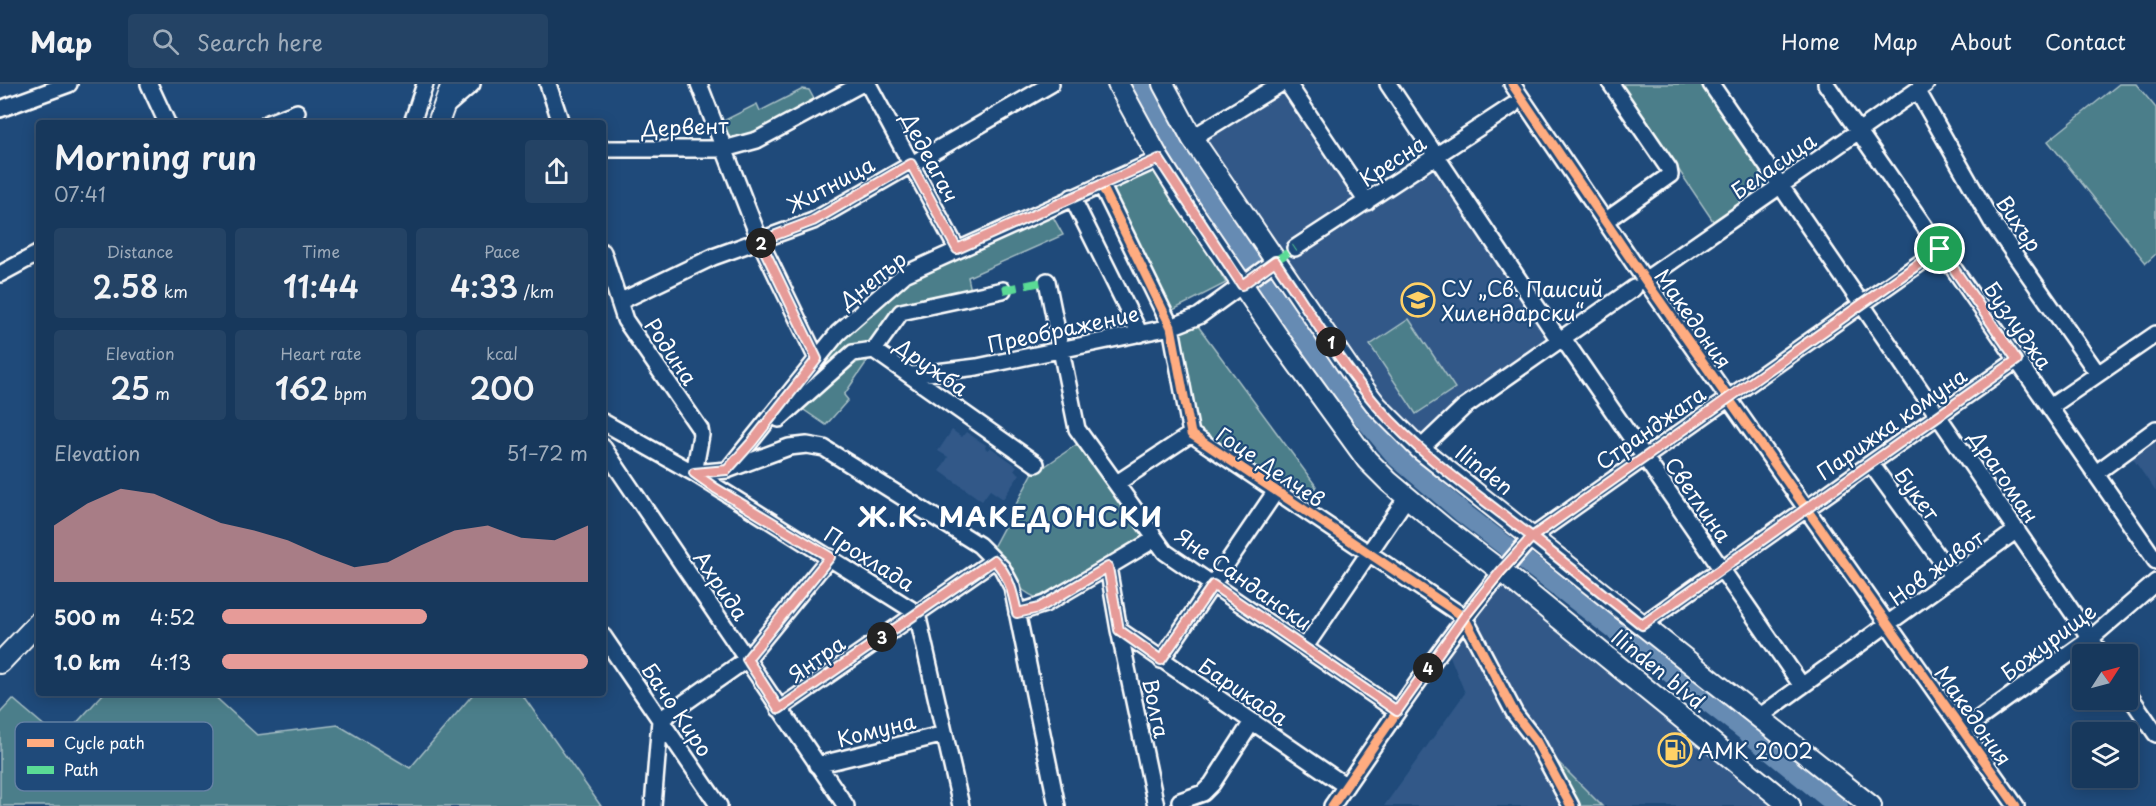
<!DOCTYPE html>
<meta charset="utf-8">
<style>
:root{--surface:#17385c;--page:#244365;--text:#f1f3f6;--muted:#9eacbb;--line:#365272;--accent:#e69b98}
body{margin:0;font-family:"Playpen Sans",sans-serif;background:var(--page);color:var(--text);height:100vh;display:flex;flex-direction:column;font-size:22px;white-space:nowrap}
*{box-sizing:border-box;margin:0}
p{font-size:20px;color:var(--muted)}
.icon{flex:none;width:33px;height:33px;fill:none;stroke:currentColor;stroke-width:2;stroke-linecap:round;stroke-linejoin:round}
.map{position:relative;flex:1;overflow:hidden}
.details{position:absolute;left:36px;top:36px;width:570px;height:576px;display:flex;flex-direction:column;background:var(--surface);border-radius:6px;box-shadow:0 3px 15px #0003,0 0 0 2px var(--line)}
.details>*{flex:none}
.needle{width:39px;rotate:54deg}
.controls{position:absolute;left:2072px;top:560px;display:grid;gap:12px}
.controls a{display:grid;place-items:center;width:66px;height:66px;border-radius:6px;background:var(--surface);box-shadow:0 3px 15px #0003,0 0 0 2px var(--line);font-size:30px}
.pin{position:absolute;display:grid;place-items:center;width:51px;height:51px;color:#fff;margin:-26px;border:3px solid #fff;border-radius:50%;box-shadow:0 2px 6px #0007}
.km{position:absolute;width:30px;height:30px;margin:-15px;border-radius:50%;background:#222;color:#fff;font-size:16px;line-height:30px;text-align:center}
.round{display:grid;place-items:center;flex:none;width:63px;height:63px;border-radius:6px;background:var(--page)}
.overview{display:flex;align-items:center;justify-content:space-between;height:102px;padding:0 18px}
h1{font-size:33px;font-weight:600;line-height:45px}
.metrics{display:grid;grid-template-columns:repeat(3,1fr);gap:9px;height:102px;padding:6px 18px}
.metrics div{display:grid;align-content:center;border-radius:6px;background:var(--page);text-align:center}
.metrics b{font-size:30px;font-weight:600}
.metrics small{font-size:16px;font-weight:400}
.metrics p{font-size:16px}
.chart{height:168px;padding:12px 18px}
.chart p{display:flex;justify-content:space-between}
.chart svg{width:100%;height:108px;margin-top:6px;fill:var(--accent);opacity:.7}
ul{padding:0 18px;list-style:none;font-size:20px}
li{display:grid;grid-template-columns:96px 72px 1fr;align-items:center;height:45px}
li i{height:15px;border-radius:8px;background:var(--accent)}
header{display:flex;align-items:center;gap:36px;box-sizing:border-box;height:84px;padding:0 30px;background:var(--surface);border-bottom:2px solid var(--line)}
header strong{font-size:28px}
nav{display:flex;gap:33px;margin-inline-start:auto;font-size:21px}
.search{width:420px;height:54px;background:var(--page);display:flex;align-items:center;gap:15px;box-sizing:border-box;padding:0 21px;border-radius:6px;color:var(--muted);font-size:22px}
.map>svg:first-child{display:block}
</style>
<header>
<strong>Map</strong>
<div class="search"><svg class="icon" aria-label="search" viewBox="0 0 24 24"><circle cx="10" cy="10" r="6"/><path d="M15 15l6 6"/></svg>Search here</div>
<nav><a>Home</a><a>Map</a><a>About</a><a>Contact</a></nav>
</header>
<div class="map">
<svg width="2156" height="722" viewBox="0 0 2156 722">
<rect width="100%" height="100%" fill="#1f4a7a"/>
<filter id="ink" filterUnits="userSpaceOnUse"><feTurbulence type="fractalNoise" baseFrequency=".0167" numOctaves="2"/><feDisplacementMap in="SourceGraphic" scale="12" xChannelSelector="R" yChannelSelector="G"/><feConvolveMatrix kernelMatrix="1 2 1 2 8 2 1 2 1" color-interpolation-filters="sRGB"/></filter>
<g filter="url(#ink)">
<!-- built -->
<path fill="#305888" d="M1284,1l76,114 -84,55 -79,-115z
M1434,77l118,177 -88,59 -43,41 -28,-23 -109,-154z
M952,346l10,7 4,-5 20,13 -1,3 3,2 2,-3 27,19 -3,4 6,4 -17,25 -13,-9 -8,11 -42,-30 8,-14 -10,-6z
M2156,350v58l-27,-39z
M1501,487l289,235h-406l81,-113 -25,-61z"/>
<!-- green -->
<path fill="#4c7e8a" stroke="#a6bec4" stroke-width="1.5" d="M1621,0h81l67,98 -56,39z
M2119,0h17l20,24v146l-10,9 -98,-122z
M803,5l6,1 6,11 -62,34 -25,6 -7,-19 36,-18 3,7z
M1159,84l67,115 -55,28 -43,-77 5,-4 -22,-41z
M1052,131l11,20 -95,42 3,14 -73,15 -29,42 -91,68 57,-68 66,-64z
M1409,235l46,69 -39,26 -46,-69z
M1194,241l4,1 118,160 -9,18 -110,-74 -18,-95 6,-7z
M852,273h18l-26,38 4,5 -22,25 -28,-19z
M1083,356l69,99 -107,62c-28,-8 -38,-28 -54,-50l45,-84 5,2z
M104,609h107l46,42 81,-10 72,43 64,-75h47l80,113h-601v-93l13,-14 48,41z
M1539,659l63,63h-31z"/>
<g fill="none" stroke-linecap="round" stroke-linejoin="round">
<!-- river -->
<path stroke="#668bb3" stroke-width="20" d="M1140,0l37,68 167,242 53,63 66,56 274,211 101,82"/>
<!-- minor casing -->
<g stroke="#fff" stroke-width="20">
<path id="minor" d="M149,0l18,39
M548,0l13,39
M699,0l61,157 57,118
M868,0l89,165
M1288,0l79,118
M1388,0l171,256
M1512,0l133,196 371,526
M1711,0l390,570
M1826,0l330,477
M1917,6l75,132 106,152
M0,25l69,-25
M443,25l29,-25
M268,39l29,-11
M412,39l13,-39
M1192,54l88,-54
M603,65h121l33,-9 104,-56
M1101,100l70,143 20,107 273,183 51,97 21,27 35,65
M1072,113l68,137
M1605,137l65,-46 -1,-6 -58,-85
M1295,164l217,-142
M603,168l22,68 75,109 1,6 -7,38
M0,190l39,-21
M1645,196l281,-196
M1047,197l30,148 88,123 232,159
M619,218l94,-45 100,-36 238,-137
M1562,253l240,349
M874,266l27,-38 102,-22
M912,291l65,-8 194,-40 28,-11 76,-55
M2050,323l106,-73
M779,335l74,-66 21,-3 162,114
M603,338l91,51 223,140 44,193
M603,363l243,359
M1420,365l44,-42 170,-119
M1871,380l82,113
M729,384l109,-135 67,-59 254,-115
M694,389l33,-3 62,-23 18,-2 17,3 155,97 23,23 10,19 45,219
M2096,389l60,-44
M1117,399l74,-49
M1155,455l-47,28 11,63 37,176
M1017,529l28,-9 63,-37
M1642,541l375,-265
M1119,546l227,156
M603,552l116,170
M1305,563l102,-150
M1161,576l115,-169
M2127,608l29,42
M779,625l215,-149
M1759,633l258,-187
M1963,646l127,-91 66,-57
M817,681l128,-31
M1180,717l23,-8 9,-9 40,-62
M653,722l7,-86 87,-61 83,-102
M1332,722c64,-92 125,-186 200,-269l408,-288"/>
</g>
<!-- major casing -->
<g stroke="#fff" stroke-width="24">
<path id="major" d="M1118,0l41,75 27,43 94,138 87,120 22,22 55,46 57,43 289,235
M1163,0l29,54 165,242 20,26 43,43 451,357
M438,39l14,-39
M0,579l39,-41"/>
</g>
<!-- minor -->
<use href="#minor" stroke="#1f4a7a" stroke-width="15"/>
<!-- major -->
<use href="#major" stroke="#1f4a7a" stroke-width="20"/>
<!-- quiet -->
<path stroke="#5adb95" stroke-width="8" stroke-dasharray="15 8" stroke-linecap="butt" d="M1275,177l20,-13
M1003,206l44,-9"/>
<!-- cycleway casing -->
<g stroke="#1f4a7a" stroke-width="13">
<path id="cycleway" d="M1512,0l133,196 371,526
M1101,100l70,143 20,107 273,183 51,97 21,27 35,65
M1332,722c64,-92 125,-186 200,-269l408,-288"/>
</g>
<!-- cycleway -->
<use href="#cycleway" stroke="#ffac80" stroke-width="9"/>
</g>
</g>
<g fill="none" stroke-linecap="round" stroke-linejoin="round" filter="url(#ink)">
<!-- route casing -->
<g stroke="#fff" stroke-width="12">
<path id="route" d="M1940,165l-408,288c-53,-41 -110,-80 -154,-130 -38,-44 -70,-98 -103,-146l-33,24 -83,-126 -202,90 -46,-85 -98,57 -53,20 57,118 -65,83 -25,28 -33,3 21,15 115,69 -83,102 32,50 215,-149c15,15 19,33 23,53l22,-5 69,-41 11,63 42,30 52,-75 184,126 67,-94 37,-46 31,-34 110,88 375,-265 -77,-111"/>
</g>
<!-- route -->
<use href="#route" stroke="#e69b98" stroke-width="8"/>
</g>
<!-- icons -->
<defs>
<g id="school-ring" transform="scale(1.725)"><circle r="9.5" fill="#1f4a7a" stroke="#ffd166" stroke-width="1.5"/><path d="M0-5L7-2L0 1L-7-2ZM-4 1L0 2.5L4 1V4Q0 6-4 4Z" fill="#ffd166"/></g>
<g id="fuel-ring" transform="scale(1.725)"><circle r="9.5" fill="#1f4a7a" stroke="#ffd166" stroke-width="1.5"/><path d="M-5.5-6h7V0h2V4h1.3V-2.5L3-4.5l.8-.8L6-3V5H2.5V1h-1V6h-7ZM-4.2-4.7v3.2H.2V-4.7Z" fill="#ffd166"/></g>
</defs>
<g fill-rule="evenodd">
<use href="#school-ring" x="1418" y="216"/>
<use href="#fuel-ring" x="1675" y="666"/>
</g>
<g text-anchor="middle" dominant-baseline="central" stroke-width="4.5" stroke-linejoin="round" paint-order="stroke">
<!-- street labels -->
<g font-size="21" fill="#fff" stroke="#1f4a7a">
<text transform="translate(685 42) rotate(-2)">Дервент</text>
<text transform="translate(931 73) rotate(62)">Дедеагач</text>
<text transform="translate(1392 76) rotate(-33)">Кресна</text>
<text transform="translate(1773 81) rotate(-35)">Беласица</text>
<text transform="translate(830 100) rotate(-28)">Житница</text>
<text transform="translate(2020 139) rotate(56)">Вихър</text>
<text transform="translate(872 195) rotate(-38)">Днепър</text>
<text transform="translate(1694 234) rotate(55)">Македония</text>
<text transform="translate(2019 241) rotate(55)">Бузлуджа</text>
<text transform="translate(1063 244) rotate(-12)">Преображение</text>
<text transform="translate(672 267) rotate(56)">Родина</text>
<text transform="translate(932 282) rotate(35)">Дружба</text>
<text transform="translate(1891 339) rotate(-35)">Парижка комуна</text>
<text transform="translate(1650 343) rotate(-35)">Странджата</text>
<text transform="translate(1271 382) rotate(34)">Гоце Делчев</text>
<text transform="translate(1485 385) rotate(38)">Ilinden</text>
<text transform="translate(2005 392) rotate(56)">Драгоман</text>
<text transform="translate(1918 409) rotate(54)">Букет</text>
<text transform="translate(1699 415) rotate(55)">Светлина</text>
<text transform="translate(870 474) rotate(32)">Прохлада</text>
<text transform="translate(1936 483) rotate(-36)">Нов живот</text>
<text transform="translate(1244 494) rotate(35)">Яне Сандански</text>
<text transform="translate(722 501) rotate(56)">Ахрида</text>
<text transform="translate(2048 557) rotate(-37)">Божурище</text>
<text transform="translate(816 574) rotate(-35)">Янтра</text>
<text transform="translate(1661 586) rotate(39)">Ilinden blvd.</text>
<text transform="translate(1244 607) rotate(34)">Барикада</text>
<text transform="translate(1157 624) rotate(78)">Волга</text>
<text transform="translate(678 625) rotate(56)">Бачо Киро</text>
<text transform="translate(1974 631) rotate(55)">Македония</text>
<text transform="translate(876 645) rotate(-14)">Комуна</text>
</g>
<!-- poi labels -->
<g font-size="21" fill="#fff" stroke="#1f4a7a" text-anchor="start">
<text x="1441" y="204">СУ „Св. Паисий<tspan x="1441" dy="24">Хилендарски“</tspan></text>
<text x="1698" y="666">АМК 2002</text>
</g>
<!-- district labels -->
<g font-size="27" font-weight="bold" letter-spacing="1.5" fill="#fff" stroke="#1f4a7a">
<text x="1011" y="431">Ж.К. МАКЕДОНСКИ</text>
</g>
</g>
<!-- legend -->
<rect x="15" y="638" width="198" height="69" rx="9" fill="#1f4a7a" stroke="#6280a2" stroke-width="1.5"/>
<rect x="27" y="655" width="27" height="8" fill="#ffac80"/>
<rect x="27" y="682" width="27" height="8" fill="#5adb95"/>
<g font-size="16" fill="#fff">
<text x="64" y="665">Cycle path</text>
<text x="64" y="692">Path</text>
</g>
</svg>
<div class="controls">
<a><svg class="needle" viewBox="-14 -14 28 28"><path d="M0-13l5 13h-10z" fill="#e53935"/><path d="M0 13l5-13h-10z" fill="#9eacbb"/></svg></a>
<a><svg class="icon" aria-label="layers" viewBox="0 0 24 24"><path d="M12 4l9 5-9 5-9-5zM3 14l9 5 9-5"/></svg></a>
</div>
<div class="pin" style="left:1940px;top:165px;background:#1e9e55"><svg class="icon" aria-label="arrive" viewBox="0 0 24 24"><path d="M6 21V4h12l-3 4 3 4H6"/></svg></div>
<b class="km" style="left:1331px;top:258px">1</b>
<b class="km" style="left:761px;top:159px">2</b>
<b class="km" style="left:882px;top:553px">3</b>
<b class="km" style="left:1428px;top:584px">4</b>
<section class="details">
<div class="overview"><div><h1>Morning run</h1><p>07:41</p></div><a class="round"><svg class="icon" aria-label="share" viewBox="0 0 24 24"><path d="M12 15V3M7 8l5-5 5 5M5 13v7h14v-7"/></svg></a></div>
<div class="metrics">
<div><p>Distance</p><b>2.58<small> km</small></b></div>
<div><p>Time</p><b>11:44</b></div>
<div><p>Pace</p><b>4:33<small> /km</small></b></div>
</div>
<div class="metrics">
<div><p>Elevation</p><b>25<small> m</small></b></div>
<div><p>Heart rate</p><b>162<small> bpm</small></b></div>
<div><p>kcal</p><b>200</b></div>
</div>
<div class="chart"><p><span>Elevation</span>51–72 m</p>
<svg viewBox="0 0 160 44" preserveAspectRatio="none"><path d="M0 44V21L10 12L20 6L30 8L40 14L50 20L60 23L70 27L80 33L90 38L100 36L110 29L120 23L130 21L140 26L150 27L160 21V44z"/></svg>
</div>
<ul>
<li><b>500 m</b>4:52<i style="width:56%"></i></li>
<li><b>1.0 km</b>4:13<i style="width:100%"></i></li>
</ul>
</section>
</div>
